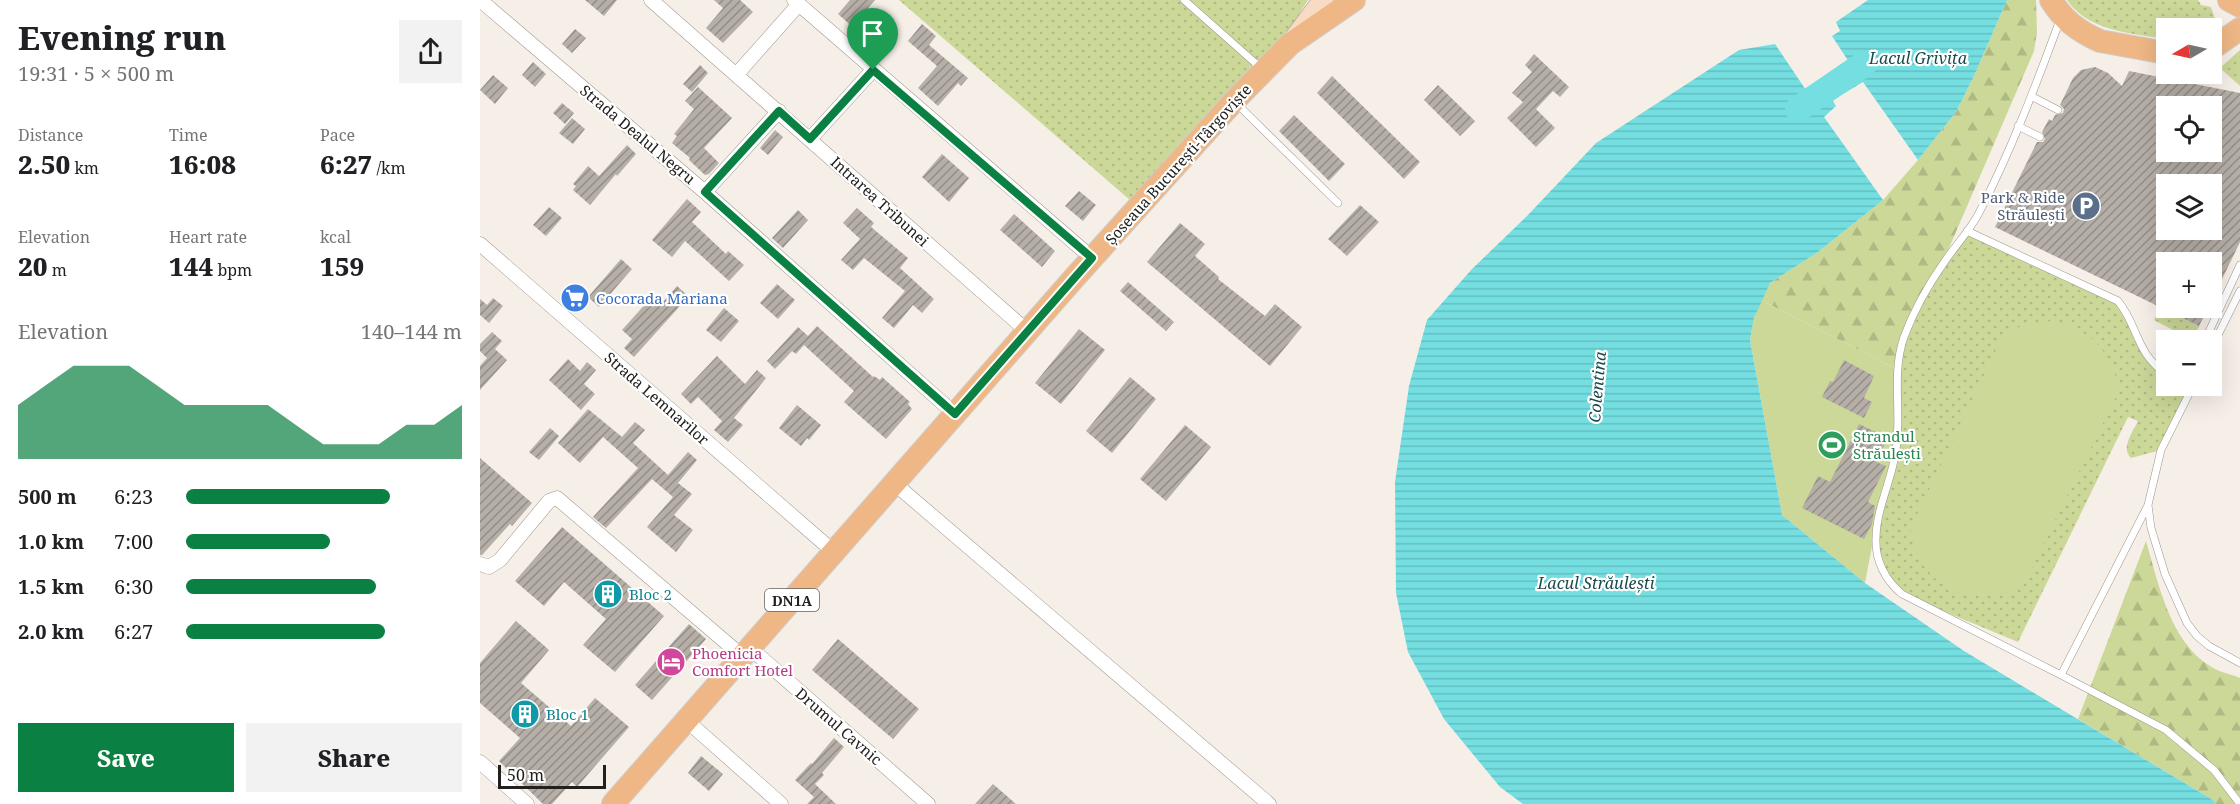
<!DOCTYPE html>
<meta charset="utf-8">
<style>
:root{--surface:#fff;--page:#f2f2f2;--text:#202124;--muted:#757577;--accent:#0b8043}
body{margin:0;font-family:"Noto Serif",serif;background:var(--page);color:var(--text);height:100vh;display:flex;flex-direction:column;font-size:22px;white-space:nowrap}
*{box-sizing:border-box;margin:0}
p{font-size:20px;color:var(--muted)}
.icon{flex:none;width:33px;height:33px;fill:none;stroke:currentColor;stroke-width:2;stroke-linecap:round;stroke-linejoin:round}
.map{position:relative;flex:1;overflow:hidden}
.side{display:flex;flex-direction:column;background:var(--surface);width:480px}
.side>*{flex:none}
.needle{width:39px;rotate:261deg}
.tools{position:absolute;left:1676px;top:18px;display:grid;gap:12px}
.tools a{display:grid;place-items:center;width:66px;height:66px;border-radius:0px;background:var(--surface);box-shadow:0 6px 24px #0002;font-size:30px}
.scale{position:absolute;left:18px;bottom:15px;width:108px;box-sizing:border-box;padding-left:6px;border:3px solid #22201d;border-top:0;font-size:16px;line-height:21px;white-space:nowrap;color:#22201d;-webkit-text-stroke:4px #fff;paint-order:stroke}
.pin{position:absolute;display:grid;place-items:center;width:51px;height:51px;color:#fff;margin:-62px -26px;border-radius:50% 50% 50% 0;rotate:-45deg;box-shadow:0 0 6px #0007}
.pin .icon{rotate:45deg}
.round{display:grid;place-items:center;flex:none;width:63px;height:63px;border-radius:0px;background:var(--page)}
.overview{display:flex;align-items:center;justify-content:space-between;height:102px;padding:0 18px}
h1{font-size:33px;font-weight:800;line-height:45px}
.figures{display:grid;grid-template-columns:repeat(3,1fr);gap:9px;height:102px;padding:6px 18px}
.figures div{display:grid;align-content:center}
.figures b{font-size:26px;font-weight:800}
.figures small{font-size:16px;font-weight:400}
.figures p{font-size:16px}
.chart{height:168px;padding:12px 18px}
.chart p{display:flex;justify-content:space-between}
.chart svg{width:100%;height:108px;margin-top:6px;fill:var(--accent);opacity:.7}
.primary-button{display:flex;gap:12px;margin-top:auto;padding:12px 18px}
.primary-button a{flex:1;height:69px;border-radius:0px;background:var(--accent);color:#fff;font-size:24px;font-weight:800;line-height:69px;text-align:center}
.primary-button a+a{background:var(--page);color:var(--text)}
ul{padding:0 18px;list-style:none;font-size:20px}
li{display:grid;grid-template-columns:96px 72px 1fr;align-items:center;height:45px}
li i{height:15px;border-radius:8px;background:var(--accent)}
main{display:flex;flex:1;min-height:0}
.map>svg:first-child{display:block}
</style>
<main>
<section class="side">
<div class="overview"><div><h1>Evening run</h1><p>19:31 · 5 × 500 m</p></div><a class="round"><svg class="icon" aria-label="share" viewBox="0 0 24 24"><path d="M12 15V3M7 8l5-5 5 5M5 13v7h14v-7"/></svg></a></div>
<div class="figures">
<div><p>Distance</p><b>2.50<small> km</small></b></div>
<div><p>Time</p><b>16:08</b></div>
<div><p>Pace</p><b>6:27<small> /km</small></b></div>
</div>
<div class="figures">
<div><p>Elevation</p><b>20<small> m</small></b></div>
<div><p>Heart rate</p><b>144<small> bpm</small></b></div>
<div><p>kcal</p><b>159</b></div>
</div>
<div class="chart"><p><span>Elevation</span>140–144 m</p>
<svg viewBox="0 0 160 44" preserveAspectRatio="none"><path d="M0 44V22L10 14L20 6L30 6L40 6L50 14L60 22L70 22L80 22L90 22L100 30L110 38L120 38L130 38L140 30L150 30L160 22V44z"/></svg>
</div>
<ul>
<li><b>500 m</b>6:23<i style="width:74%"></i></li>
<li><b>1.0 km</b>7:00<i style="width:52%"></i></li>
<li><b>1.5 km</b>6:30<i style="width:69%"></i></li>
<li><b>2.0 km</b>6:27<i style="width:72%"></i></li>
</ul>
<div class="primary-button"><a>Save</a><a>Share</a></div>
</section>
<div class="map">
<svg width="1760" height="804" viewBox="0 0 1760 804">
<defs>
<pattern id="grass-dots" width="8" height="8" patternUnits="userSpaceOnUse" patternTransform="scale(1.5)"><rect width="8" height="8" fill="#cbd898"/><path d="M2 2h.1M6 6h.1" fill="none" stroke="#aeb983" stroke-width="1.8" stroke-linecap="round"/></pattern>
<pattern id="forest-firs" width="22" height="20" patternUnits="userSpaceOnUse" patternTransform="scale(1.5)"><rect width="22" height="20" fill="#cbd898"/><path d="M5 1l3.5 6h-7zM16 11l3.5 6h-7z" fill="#aeb983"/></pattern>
<pattern id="water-rules" width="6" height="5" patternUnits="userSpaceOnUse" patternTransform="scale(1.5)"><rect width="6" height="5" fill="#74dee1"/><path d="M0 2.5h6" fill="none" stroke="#64bec1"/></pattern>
<pattern id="building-hatch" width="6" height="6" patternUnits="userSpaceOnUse" patternTransform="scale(1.5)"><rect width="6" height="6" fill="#b6afa8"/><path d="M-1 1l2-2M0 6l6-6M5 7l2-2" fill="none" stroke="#948e88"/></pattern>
</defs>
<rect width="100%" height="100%" fill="#f6efe8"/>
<!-- grass -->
<path fill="url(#grass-dots)" d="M419,0h409l-44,70 -126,137z
M1587,0h131l3,5 10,2 4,12 -4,14v-5h-45v11c-34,-6 -77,-7 -99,-39z
M1760,50v36l-20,-18z
M1487,231l151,70 19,37 29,36v12l26,1 -31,63 -30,8c-11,-10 2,-26 7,-37l-10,-4 -110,225 -116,-48 -8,-7 -16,-34v-30l22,-173 24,-58z
M1680,307l39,19 -7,14h-19l4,-8 -23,-12z"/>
<!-- forest -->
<path fill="url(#forest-firs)" d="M1527,0h29l1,32 -3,19 -85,197c-22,34 -48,80 -55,120l-133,-68 9,-17 48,-31 65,-52 35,-40 38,-48 18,-36z
M1666,541c12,41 24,101 64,125 8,6 21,8 30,12v126h-24l-3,-4 -135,-81z"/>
<!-- pitch -->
<path fill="#cbd898" d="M1281,300l133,68 1,57 -3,41 -19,75 -8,42 -83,-68 -32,-175 4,-22z
M1571,321c39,8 61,29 68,70l-96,194c-50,27 -105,2 -113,-56l93,-194 22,-11z"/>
<!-- water -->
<path fill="url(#water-rules)" d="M1388,0h139l-33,76 -18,36 -38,48 -55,-78 -20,12 -13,-20 19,-12 -17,-26 8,-5 -4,-9z
M1295,44l33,49 15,-8 13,21 -12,11 59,83 -65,52 -48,31 -16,35 -4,22 32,175 83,68 99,68 249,149 3,4h-693l-23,-17 -56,-68 -36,-67 -12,-59 -1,-111 14,-96 18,-66 45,-51 56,-54 68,-72 143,-93z"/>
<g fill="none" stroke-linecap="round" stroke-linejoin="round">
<!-- river -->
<path stroke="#74dee1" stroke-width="26" d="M1318,109l66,-45"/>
</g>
<!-- building -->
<path fill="url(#building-hatch)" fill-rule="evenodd" d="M105,0h32l-13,16z
M234,0h26l13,12 -30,31 -17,-15 17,-20z
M370,0h25l-14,16 17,15 -15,17 -13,-12 6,-6 -18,-16z
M442,24l14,12 -7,9 39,33 -7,8 -3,-3 -20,23 -20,-18 19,-22 -29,-25z
M95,29l11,9 -14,15 -10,-9z
M1054,54l35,33 -9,10 -7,-6 -17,18 19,19 -19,19 -29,-29 16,-16 -11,-9 20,-21 -7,-7z
M53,62l13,12 -11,13 -13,-12z
M220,65l8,8 -16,19 -9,-8z
M1615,67l13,6 14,13 7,-15 111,22v149l-29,60v-40h-45v46h42l-9,18 -204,-99 42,-85h6l2,-3 -3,-7 7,-13 3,2 3,-6 8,-2 1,-4 -4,-4 13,-27 8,-8zM1686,106h45v46h-45zM1686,184h45v46h-45z
M13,75l15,13 -13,16 -15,-14z
M852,76l88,86 -16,17 -87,-86z
M958,85l37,36 -15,15 -36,-36z
M218,87l34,31 -28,30 15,15 -10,11 -4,1 -16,-15 1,-2 -18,-15 5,-7 -3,-2 20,-25 -9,-8z
M82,103l12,10 -9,11 -12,-11z
M814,115l51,49 -16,17 -50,-50z
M92,118l13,11 -12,15 -14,-11z
M295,130l8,7 -15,18 -8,-7z
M147,145l9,9 -19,22 -1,-2 -26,31 -17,-15 3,-4 -3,-2 15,-18 11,10z
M462,154l27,24 -20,24 -27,-25z
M599,191l17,14 -13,16 -18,-15z
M207,199l14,13 -9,10 34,32 2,-3 16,14 -15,16 -44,-40 -13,16 -20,-17z
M880,205l19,17 -32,34 -19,-17z
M69,207l13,11 -16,18 -13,-11z
M377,208l17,15 -3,4 37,31 -8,10 34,31 -12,14 -9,-8 -19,23 -12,-10 23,-27 -41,-33 -11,12 -12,-10 19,-21 -17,-16z
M318,210l10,10 -25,28 -11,-10z
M534,214l41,37 -13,16 -42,-37z
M700,223l25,21 -10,12 24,21 -1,2 47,37 10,-12 27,23 -32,39 -123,-104z
M141,259l11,10 -33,38 -11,-10z
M648,282l46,40 -8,9 -46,-40z
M297,284l18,16 -17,19 -18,-16z
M197,286l10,9 -9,10 2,1 -46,51 -10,-9 8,-9 -10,-9 26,-29 6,5 7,-7 2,3z
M13,298l10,8 -14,17 -9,-8v-16l7,6z
M244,308l15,13 -18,21 -15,-12z
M337,326l56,51 1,-1 6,4 2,-3 28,25 -2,2 4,5 -26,30 -42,-37 10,-11 -50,-46 -8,9 -4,-3 -17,18 -8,-8 31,-34 10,9z
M599,329l26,21 -44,54 -26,-21z
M12,332l10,9 -7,8 12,11 -27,30v-24l7,-8 -7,-7v-7z
M237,356l28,28 12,-14 9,8 -32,40 9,7 -15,17 -14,-12 8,-9 -24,-24 -7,7 -10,-10z
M88,359l12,12 7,-9 9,8 -12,14 11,10 -14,16 -32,-30z
M1364,360l30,16 -10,22 8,4 -8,16 -42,-21 8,-16 3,1z
M650,377l26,22 -44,54 -26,-22z
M317,405l24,20 -12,15 -2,-2 -6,8 -22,-18z
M108,409l34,28 13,-15 10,8 -12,13 35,32 20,-23 9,8 -19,23 14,11 -18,21 19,15 -17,22 -29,-25 26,-30 -21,-18 -46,49 -13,-11 45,-49 -35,-31 -23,26 -22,-20z
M1379,424l29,14 -12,24 10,4 -18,36 7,4 -3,18 -8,15 -62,-31 16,-32 12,6z
M705,425l26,22 -45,54 -26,-22z
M70,428l9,8 -20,24 -10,-8z
M0,458l52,45 -20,23 -2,-2 -28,31h-2z
M82,527l102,89 -49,56 -32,-27 23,-26 -42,-37 -20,24 -29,-25z
M36,621l33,29 -28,33 50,43 24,-28 34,29 -52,60 -5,-5 -20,22h-9l-44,-43 21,-23 -40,-35v-40z
M209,624l17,15 -54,61 -17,-15z
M358,639l81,70 -26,30 -81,-69z
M354,738l10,9 -22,26 2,2 -9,9 21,20h-29l7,-7 -19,-17 16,-17 1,1z
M221,756l22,18 -14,17 -21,-18z
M513,784l23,20h-41z"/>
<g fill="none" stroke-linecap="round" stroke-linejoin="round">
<!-- lane casing -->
<g stroke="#9c958e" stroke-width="8">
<path id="lane" d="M704,0l78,69
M1580,20c-24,65 -49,131 -81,193 -9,17 -23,32 -34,48 -17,24 -31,49 -41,76 -13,37 -2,76 -8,113 -4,30 -20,59 -20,89 -1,22 10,42 26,55l159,81 87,-170
M1551,96l27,14
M757,104l101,99
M1538,126l22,11
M1487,231l151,70c21,26 17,51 48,73
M1725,340l35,-75
M1731,349l29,-58
M1713,386l-32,64 -13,55 3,23 14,46 22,49 10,13 12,10 31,17
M1581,675l105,55 48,40 26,34"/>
</g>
<!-- street casing -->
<g stroke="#9c958e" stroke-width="15">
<path id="street" d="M0,0l225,192 250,222
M171,0l376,331
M314,0l298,258
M257,74l62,-70
M330,139l63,-69
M225,192l74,-81
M0,244l354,308
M415,484l374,320
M0,564l9,3 11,-7 49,-59 8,-3 185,158
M269,647l179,157
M206,720l95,84
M0,762l47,42"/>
</g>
<!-- secondary casing -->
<g stroke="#9c958e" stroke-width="21">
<path id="secondary" d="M816,36l27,-36"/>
</g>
<!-- primary casing -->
<g stroke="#cececd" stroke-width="24">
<path id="primary" d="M1571,0c12,20 27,31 49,41l66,12
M1749,0l11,6
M1731,49l29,-20
M133,804l462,-527 159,-176 56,-57 64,-44"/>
</g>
<!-- lane -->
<use href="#lane" stroke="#fff" stroke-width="7"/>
<!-- street -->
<use href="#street" stroke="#fff" stroke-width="14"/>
<!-- secondary -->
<use href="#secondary" stroke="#f8dbc3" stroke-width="20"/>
<!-- primary -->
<use href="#primary" stroke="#f0b786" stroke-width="22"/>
</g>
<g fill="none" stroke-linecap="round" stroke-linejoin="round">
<!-- route casing -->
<g stroke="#fff" stroke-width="12">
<path id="route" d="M393,70l219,188 -137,156 -250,-222 74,-81 31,28z"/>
</g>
<!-- route -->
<use href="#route" stroke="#0b8043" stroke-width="8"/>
</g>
<!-- icons -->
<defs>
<g id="parking-disc" transform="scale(1.5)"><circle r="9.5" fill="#5c6f8a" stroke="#fff"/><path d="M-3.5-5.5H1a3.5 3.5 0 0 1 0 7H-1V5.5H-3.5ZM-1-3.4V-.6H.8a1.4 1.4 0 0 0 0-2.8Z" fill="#fff"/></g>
<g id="supermarket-disc" transform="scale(1.5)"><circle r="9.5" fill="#3f7fe0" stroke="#fff"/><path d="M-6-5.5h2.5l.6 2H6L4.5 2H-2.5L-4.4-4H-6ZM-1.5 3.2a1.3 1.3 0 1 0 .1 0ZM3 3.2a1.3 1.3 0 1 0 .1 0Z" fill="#fff"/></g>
<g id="stadium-disc" transform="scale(1.5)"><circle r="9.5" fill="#2e9e5b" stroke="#fff"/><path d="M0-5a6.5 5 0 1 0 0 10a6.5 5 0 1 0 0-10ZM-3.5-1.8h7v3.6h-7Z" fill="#fff"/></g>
<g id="building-disc" transform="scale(1.5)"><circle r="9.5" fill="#0f9aa8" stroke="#fff"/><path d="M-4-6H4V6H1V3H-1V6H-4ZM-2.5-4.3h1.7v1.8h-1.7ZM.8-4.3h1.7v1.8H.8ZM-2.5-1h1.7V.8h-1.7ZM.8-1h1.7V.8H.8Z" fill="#fff"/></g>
<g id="hotel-disc" transform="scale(1.5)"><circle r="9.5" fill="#d1479c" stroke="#fff"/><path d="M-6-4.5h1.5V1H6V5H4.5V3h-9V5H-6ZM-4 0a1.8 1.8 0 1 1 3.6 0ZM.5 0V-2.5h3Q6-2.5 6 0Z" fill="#fff"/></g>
</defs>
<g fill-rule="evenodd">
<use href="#parking-disc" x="1606" y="206"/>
<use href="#supermarket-disc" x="95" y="298"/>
<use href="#stadium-disc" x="1352" y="445"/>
<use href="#building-disc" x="128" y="594"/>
<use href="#hotel-disc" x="191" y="662"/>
<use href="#building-disc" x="45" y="714"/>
</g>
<g text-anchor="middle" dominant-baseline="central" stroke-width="4.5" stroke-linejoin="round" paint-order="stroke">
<!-- shield labels -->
<rect fill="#fff" stroke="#646361" stroke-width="1.5" x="285" y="589" width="54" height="22" rx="4.5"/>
<g font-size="14" font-weight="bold" fill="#22201d">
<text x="312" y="600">DN1A</text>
</g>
<!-- street labels -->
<g font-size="15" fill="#22201d" stroke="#fff">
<text transform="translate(158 134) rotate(40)">Strada Dealul Negru</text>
<text transform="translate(698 164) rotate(-48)">Șoseaua București-Târgoviște</text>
<text transform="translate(400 201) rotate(42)">Intrarea Tribunei</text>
<text transform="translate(177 398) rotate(41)">Strada Lemnarilor</text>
<text transform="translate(359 726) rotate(41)">Drumul Cavnic</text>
</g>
<!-- service labels -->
<g font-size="15" fill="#4e5e75" stroke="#fff" text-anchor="end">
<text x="1585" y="197">Park &amp; Ride<tspan x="1585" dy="17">Străulești</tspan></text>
</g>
<!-- shop labels -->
<g font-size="15" fill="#366cbe" stroke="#fff" text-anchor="start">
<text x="116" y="298">Cocorada Mariana</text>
</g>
<!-- leisure labels -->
<g font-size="15" fill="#27864d" stroke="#fff" text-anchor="start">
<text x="1373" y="436">Ștrandul<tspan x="1373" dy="17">Străulești</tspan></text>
</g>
<!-- culture labels -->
<g font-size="15" fill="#0d838f" stroke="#fff" text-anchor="start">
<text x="149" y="594">Bloc 2</text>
<text x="66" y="714">Bloc 1</text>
</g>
<!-- hotel labels -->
<g font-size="15" fill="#b23c85" stroke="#fff" text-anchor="start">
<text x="212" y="653">Phoenicia<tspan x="212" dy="17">Comfort Hotel</tspan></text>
</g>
<!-- water labels -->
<g font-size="16" font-style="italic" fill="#1a4b4c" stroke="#fff">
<text x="1438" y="58">Lacul Grivița</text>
<text transform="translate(1117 387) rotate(-85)">Colentina</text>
<text x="1116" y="583">Lacul Străulești</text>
</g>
</g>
</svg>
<div class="tools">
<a><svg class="needle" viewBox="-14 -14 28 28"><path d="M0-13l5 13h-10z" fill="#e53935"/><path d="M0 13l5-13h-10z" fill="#757577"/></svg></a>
<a><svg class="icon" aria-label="locate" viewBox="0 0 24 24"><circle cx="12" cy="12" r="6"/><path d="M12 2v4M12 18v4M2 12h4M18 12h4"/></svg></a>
<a><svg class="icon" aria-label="layers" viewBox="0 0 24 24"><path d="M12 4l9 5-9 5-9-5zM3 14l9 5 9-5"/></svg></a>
<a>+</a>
<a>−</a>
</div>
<div class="scale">50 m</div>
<div class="pin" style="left:393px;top:70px;background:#1e9e55"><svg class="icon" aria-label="arrive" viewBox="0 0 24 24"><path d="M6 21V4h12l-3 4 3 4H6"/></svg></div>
</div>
</main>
